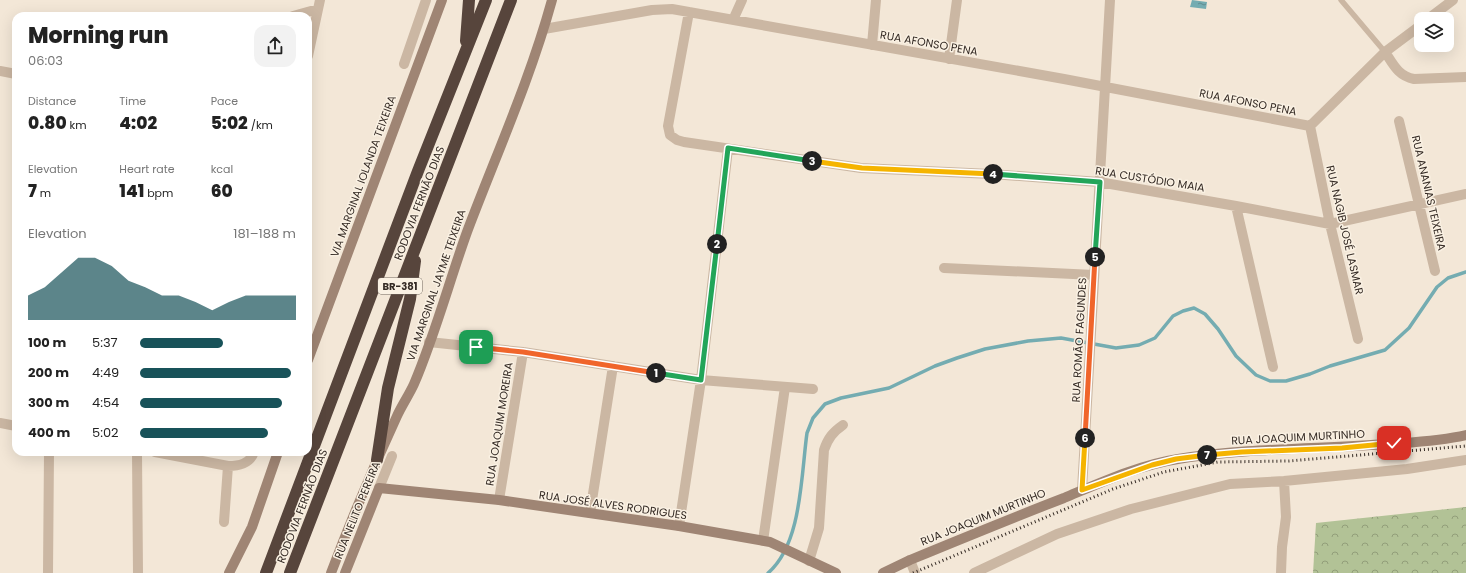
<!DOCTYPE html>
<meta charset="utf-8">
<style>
:root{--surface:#fff;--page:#f2f2f2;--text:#222;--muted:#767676;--accent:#185259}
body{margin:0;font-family:Poppins,sans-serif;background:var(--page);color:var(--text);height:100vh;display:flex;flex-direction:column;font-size:15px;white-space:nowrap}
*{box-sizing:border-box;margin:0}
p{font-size:13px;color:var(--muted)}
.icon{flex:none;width:22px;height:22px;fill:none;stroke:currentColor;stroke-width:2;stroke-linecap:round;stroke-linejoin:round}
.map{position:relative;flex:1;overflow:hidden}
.sheet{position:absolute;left:12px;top:12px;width:300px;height:444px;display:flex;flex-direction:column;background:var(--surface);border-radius:12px;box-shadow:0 4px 16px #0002}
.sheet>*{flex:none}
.fabs{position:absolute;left:1414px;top:12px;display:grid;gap:8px}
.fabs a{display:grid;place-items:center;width:40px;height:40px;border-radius:8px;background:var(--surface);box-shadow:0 4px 16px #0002;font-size:20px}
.pin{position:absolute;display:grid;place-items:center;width:34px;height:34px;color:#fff;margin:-17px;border-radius:8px;box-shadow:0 2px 6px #0006}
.km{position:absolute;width:20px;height:20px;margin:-10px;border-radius:50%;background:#222;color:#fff;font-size:11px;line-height:20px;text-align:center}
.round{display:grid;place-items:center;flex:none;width:42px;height:42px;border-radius:12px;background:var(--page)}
.headline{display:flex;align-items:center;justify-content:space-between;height:68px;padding:0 16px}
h1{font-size:22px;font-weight:800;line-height:30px}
.figures{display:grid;grid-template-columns:repeat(3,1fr);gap:6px;height:68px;padding:4px 16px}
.figures div{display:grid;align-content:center}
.figures b{font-size:17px;font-weight:800}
.figures small{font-size:11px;font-weight:400}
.figures p{font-size:11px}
.chart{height:112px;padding:8px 16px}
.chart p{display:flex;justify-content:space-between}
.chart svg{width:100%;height:72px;margin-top:4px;fill:var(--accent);opacity:.7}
ul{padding:0 16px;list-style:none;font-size:13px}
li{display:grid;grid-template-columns:64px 48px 1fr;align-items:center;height:30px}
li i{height:10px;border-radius:5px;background:var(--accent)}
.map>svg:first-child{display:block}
</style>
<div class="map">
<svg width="1466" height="573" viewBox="0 0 1466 573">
<defs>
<pattern id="forest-crowns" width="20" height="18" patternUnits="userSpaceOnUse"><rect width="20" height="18" fill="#b2c296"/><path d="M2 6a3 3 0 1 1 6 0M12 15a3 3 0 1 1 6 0" fill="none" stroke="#929e7a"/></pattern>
<pattern id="water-ripples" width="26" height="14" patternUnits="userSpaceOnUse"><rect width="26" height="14" fill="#74acb1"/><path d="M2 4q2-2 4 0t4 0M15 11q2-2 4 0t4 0" fill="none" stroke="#608c90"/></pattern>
</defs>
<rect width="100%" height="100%" fill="#f3e7d7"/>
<!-- forest -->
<path fill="url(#forest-crowns)" d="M1466,507v66h-153l3,-50z"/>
<!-- water -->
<path fill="url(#water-ripples)" d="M1192,0l15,2 -1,7 -16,-2z"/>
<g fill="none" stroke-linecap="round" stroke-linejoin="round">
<!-- stream -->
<path stroke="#74acb1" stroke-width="3.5" d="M768,573c34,-29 33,-98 39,-140l6,-15 12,-14 16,-6 48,-10 46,-22 22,-8 28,-9 43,-8 33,-3 55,10 23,-3 16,-7 18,-22 10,-5 11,-3 11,6 13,15 18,27 20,19 14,6h16l24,-7 20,-8 55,-16 24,-22 28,-41 11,-9 18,-6"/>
<!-- lane -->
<path stroke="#cbb7a3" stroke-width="5.5" d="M1341,0l44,52"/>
<!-- street -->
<path stroke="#cbb7a3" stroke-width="10" d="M689,12l-21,114 2,9 7,5 7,2 177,26 130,6 108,8 137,24 94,18 136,-30
M293,16l25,-7
M1428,19l25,-19
M733,20l9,-20
M544,29l108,-19 20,-1 392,70 246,47
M872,45l4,-45
M1385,52c8,12 13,24 29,27l52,-2
M308,56l12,-56
M949,59l8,-59
M404,64l22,-64
M0,71l16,3
M1399,121l36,150
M1310,126l20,98 28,115
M1310,126l75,-74 36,-27
M1236,206l37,161
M944,268l150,7
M429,342l94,10 178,28 112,9
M0,423l16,3
M137,452l1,121
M155,452l73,14
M379,488l13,-32
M1082,490l28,-490
M499,500l24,-148
M590,513l23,-147
M224,522l4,-56c11,0 22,-2 26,-14
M679,526l22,-146 27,-231
M763,541l22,-154
M910,560l5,13
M809,561l10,-33 5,-78c4,-12 9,-18 19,-25
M48,573l1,-121
M974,573l83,-39 74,-25 99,-25 54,-3 123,-12 59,-9
M1281,573l1,-26 4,-30 -2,-36"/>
<!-- secondary -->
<path stroke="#9f8574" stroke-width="10" d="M308,360l134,-360
M229,573l23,-46 26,-75
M331,573c20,-53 42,-105 66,-157 5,-11 12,-21 17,-32 21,-49 35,-102 53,-152 29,-77 63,-152 85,-232
M345,573l34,-85 120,12 180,26 91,16 66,31
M883,573l27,-13c51,-21 102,-42 154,-62 36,-15 75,-33 114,-39 69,-11 140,-10 210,-15 26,-2 52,-3 78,-9"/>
<!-- highway -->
<path stroke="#57453c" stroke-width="12" d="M466,41l3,-41
M377,460l11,-72 22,-89 5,-38
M266,573l152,-402 68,-171
M290,573l221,-573"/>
<!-- rail -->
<path stroke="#352b25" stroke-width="3" stroke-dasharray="1 3" stroke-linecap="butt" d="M913,573l200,-84 51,-17 54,-10 71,-1 177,-15"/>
</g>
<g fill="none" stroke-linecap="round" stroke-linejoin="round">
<!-- split-1 casing -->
<g stroke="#fff" stroke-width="8">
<path id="split-1" d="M476,347l47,5 133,21"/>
</g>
<!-- split-2 casing -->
<g stroke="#fff" stroke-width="8">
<path id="split-2" d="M656,373l45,7 16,-136"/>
</g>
<!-- split-3 casing -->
<g stroke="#fff" stroke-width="8">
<path id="split-3" d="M717,244l11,-96 84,13"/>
</g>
<!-- split-4 casing -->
<g stroke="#fff" stroke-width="8">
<path id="split-4" d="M812,161l50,7 131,6"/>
</g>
<!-- split-5 casing -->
<g stroke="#fff" stroke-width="8">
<path id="split-5" d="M993,174l107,8 -5,75"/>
</g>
<!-- split-6 casing -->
<g stroke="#fff" stroke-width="8">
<path id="split-6" d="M1085,438l10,-181"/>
</g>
<!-- split-7 casing -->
<g stroke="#fff" stroke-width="8">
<path id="split-7" d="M1085,438l-3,52 70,-25 24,-6 31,-4"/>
</g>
<!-- split-8 casing -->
<g stroke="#fff" stroke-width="8">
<path id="split-8" d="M1207,455l35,-3 100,-4 52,-5"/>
</g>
<!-- split-1 -->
<use href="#split-1" stroke="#f0652b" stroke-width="5"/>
<!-- split-2 -->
<use href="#split-2" stroke="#22a559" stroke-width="5"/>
<!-- split-3 -->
<use href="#split-3" stroke="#22a559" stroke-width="5"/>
<!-- split-4 -->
<use href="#split-4" stroke="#f5b400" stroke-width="5"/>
<!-- split-5 -->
<use href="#split-5" stroke="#22a559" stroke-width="5"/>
<!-- split-6 -->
<use href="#split-6" stroke="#f0652b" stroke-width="5"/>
<!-- split-7 -->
<use href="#split-7" stroke="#f5b400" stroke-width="5"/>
<!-- split-8 -->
<use href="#split-8" stroke="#f5b400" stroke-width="5"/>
</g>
<g text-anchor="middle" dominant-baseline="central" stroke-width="3" stroke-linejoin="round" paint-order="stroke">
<!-- shield labels -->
<rect fill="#faf1e3" stroke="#70665e" stroke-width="1" x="378" y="278" width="44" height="16" rx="3"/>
<g font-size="10" font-weight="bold" fill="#352b25">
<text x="400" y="286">BR-381</text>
</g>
<!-- street labels -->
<g font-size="11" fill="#352b25" stroke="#faf1e3">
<text transform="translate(929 43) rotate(10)">RUA AFONSO PENA</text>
<text transform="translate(1248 102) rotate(11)">RUA AFONSO PENA</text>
<text transform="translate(363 176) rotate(-70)">VIA MARGINAL IOLANDA TEIXEIRA</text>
<text transform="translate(1150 179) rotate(9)">RUA CUSTÓDIO MAIA</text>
<text transform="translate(1429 193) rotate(77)">RUA ANANIAS TEIXEIRA</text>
<text transform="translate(419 203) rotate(-69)">RODOVIA FERNÃO DIAS</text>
<text transform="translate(1345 230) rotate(77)">RUA NAGIB JOSÉ LASMAR</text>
<text transform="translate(436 285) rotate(-71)">VIA MARGINAL JAYME TEIXEIRA</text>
<text transform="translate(1079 340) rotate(-87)">RUA ROMÃO FAGUNDES</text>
<text transform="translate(499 424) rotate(-81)">RUA JOAQUIM MOREIRA</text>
<text transform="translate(1298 437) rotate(-3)">RUA JOAQUIM MURTINHO</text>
<text transform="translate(613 505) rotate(8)">RUA JOSÉ ALVES RODRIGUES</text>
<text transform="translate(302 506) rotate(-69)">RODOVIA FERNÃO DIAS</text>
<text transform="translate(357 510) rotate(-68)">RUA NELITO PEREIRA</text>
<text transform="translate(983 517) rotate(-22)">RUA JOAQUIM MURTINHO</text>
</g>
</g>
</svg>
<div class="fabs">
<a><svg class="icon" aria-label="layers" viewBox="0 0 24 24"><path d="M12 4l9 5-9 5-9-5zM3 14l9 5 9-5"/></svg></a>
</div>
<div class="pin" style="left:476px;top:347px;background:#1e9e55"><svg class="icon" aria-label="arrive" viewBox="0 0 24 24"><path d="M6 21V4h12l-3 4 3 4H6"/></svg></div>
<div class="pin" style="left:1394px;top:443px;background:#d93025"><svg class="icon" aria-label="check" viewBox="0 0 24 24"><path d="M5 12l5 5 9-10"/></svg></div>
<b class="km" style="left:656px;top:373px">1</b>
<b class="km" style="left:717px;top:244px">2</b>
<b class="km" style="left:812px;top:161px">3</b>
<b class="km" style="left:993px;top:174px">4</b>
<b class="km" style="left:1095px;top:257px">5</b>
<b class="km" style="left:1085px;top:438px">6</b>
<b class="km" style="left:1207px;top:455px">7</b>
<section class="sheet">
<div class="headline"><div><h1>Morning run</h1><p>06:03</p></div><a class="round"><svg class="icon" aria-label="share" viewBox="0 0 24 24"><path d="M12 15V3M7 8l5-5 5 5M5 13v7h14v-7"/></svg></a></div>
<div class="figures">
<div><p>Distance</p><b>0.80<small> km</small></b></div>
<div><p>Time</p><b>4:02</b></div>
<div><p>Pace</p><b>5:02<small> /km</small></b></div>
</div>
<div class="figures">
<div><p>Elevation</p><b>7<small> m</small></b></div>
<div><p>Heart rate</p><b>141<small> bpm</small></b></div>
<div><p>kcal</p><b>60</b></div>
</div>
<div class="chart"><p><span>Elevation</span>181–188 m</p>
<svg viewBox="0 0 160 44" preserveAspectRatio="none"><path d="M0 44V29L10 24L20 15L30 6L40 6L50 11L60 20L70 24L80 29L90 29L100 33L110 38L120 33L130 29L140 29L150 29L160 29V44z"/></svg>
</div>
<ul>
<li><b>100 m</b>5:37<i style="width:53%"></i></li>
<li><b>200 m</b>4:49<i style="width:97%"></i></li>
<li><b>300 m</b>4:54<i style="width:91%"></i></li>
<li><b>400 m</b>5:02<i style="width:82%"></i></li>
</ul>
</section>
</div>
